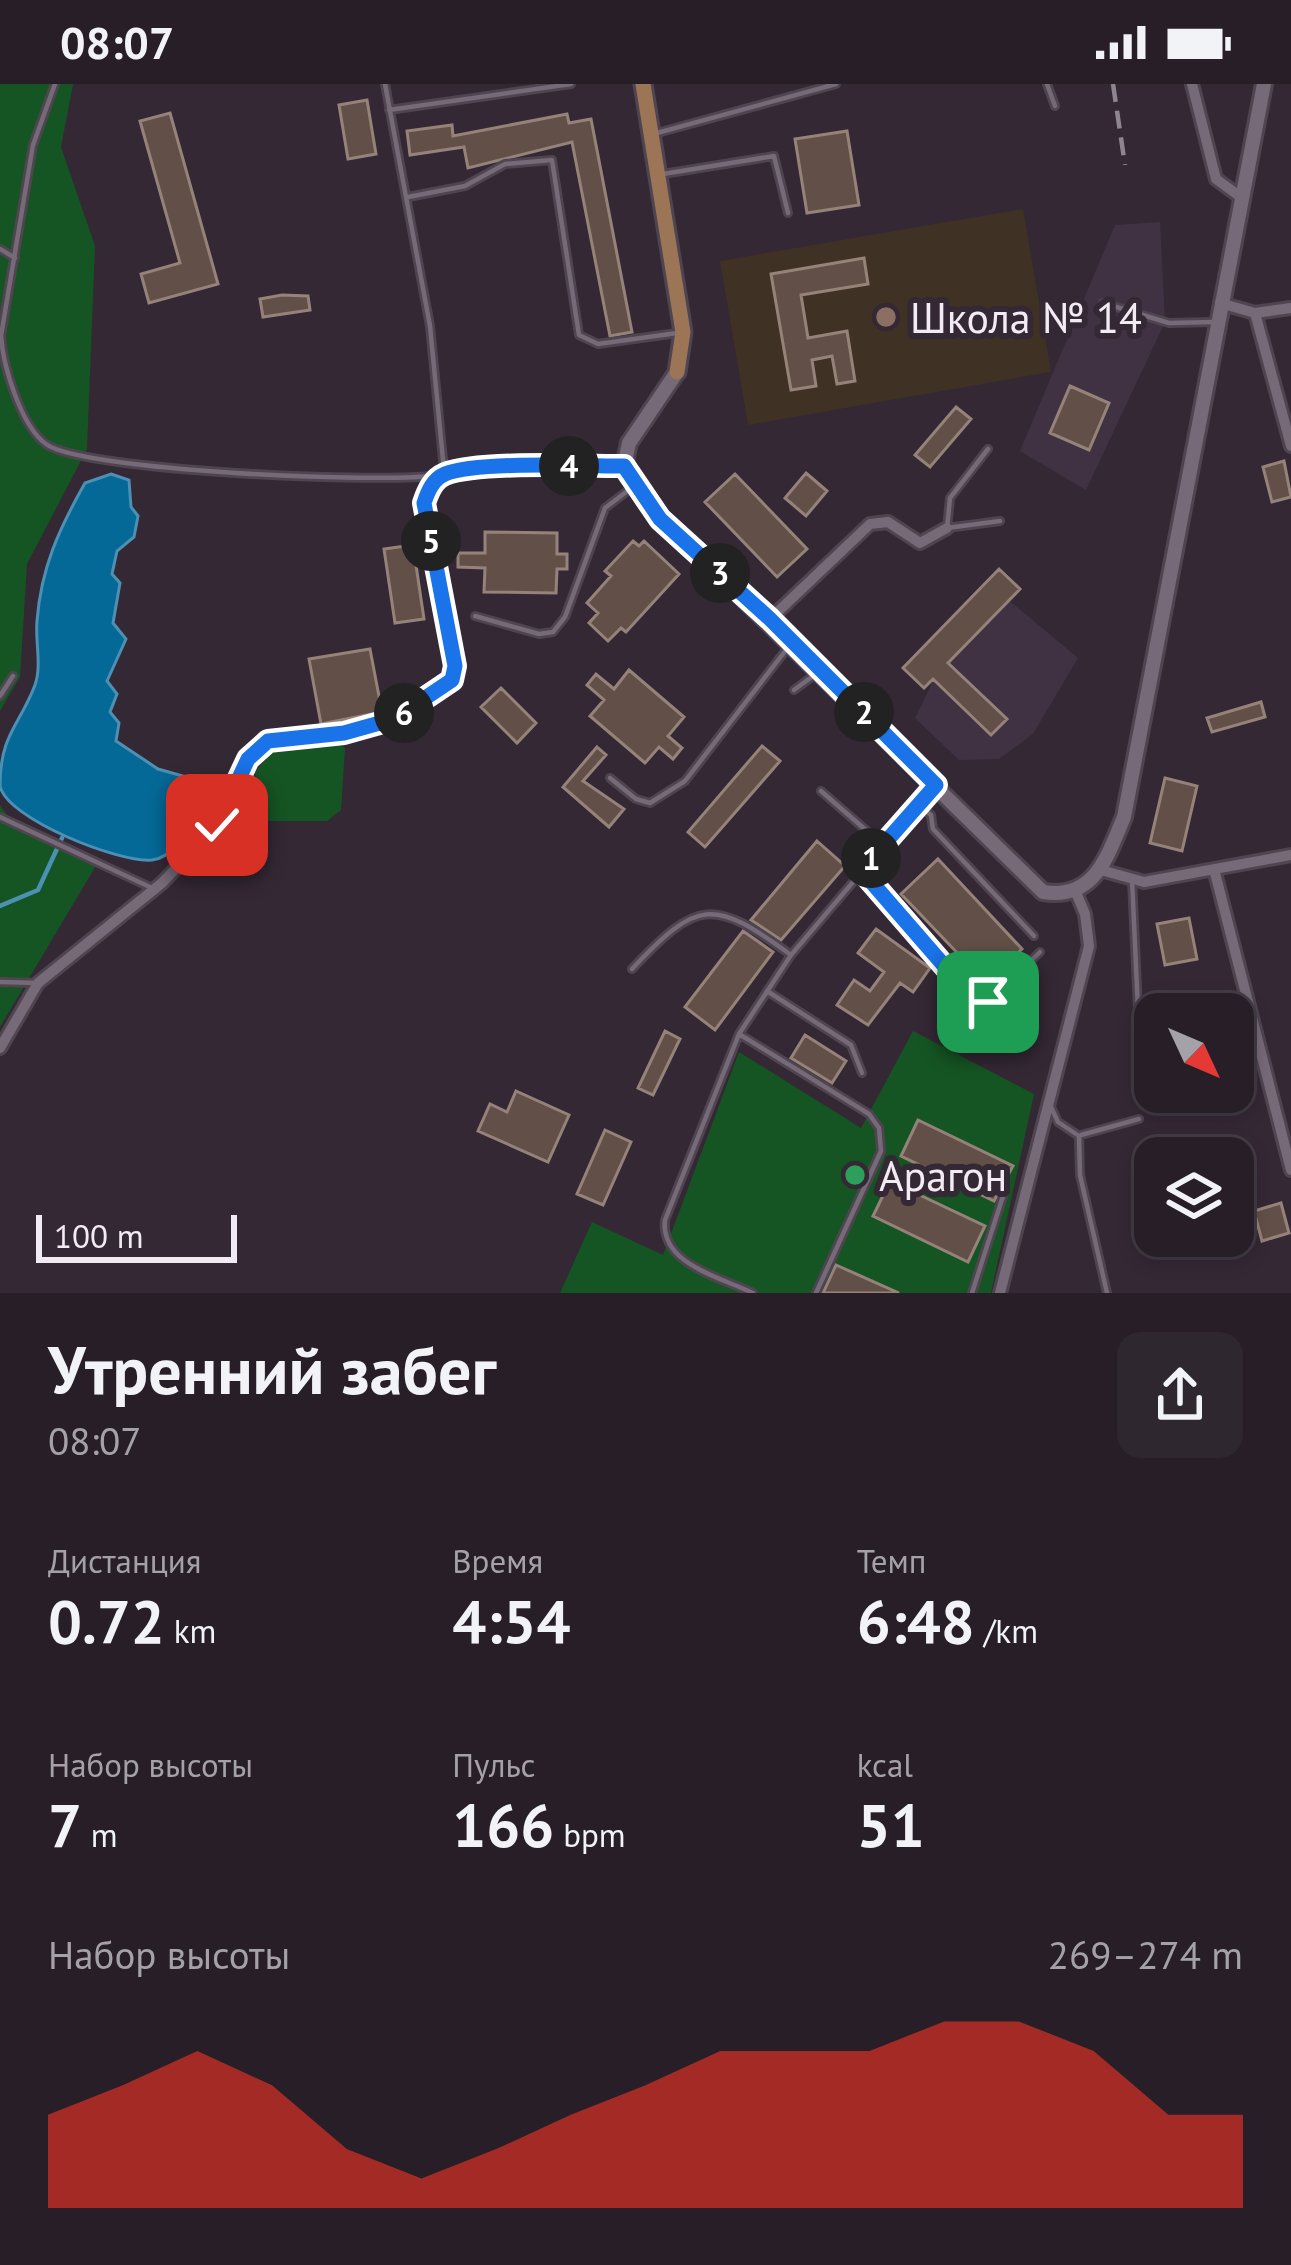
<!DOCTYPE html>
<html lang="ru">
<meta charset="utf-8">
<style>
:root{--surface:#271e28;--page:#2f2730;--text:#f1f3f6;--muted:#a4a2a8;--line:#433c45;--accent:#d93025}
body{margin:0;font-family:"PT Sans",sans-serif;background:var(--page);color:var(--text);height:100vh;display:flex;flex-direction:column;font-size:45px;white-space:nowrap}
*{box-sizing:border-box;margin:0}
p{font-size:39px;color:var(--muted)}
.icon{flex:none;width:66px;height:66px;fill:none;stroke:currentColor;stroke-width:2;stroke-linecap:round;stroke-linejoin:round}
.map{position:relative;height:1209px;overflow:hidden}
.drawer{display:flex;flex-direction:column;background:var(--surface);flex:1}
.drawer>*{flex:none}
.needle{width:78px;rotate:134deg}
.controls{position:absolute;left:1134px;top:909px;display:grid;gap:24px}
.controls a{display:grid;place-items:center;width:120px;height:120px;border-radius:24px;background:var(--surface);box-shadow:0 6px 18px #0003,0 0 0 3px var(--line);font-size:60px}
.scale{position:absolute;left:36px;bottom:30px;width:201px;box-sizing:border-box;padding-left:12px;border:6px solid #f3ebf4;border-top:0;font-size:33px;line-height:42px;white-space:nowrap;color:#f3ebf4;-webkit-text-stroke:9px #342835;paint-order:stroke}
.pin{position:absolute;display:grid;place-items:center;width:102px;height:102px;color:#fff;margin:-51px;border-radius:24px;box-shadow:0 6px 18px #0006}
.km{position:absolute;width:60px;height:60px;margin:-30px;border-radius:50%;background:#222;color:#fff;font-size:33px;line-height:60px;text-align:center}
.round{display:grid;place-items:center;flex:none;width:126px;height:126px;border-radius:24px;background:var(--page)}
.head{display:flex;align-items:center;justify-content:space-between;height:204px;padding:0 48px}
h1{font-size:66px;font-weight:700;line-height:90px}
.figures{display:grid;grid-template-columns:repeat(3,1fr);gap:18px;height:204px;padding:12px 48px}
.figures div{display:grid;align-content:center}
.figures b{font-size:60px;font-weight:700}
.figures small{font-size:33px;font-weight:400}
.figures p{font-size:33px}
.chart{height:336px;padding:24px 48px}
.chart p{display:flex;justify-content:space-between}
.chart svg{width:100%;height:216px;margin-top:12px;fill:var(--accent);opacity:.7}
.status{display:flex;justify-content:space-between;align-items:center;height:84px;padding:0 60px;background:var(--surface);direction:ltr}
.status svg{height:33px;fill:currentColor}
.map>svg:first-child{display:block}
</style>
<div class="status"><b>08:07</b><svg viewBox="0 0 49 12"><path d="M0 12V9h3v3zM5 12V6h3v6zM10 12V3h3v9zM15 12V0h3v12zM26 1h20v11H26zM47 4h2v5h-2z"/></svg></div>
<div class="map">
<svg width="1291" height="1209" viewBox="0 0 1291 1209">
<rect width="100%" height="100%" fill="#342835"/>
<!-- built -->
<path fill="#413243" d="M1160,138l5,100 -79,168 -66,-39 95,-226z
M994,504l84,70 -45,76 -34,25 -40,1 -44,-42 50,-101z"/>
<!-- education -->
<path fill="#403125" d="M1023,125l28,163 -303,53 -28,-164z"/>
<!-- green -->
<path fill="#155523" d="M0,0h73l-12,63 34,99 -8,203 -60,115 -7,113 -20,34z
M336,657l9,7 -4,62 -14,11h-59l-11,-13 -2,-36 19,-23z
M0,721l7,10 93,44 -100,168z
M913,947l121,63 -43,199h-431l32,-71 71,33 76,-203 122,76z"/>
<!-- water -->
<path fill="#056997" stroke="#4c90b3" stroke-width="3" d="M111,390l18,6 2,27 7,9 -4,21 -17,14 -5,23 8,9 -7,40 13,16 -19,42 10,13 -7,18 9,11 -3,18 42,28 46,13 5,19c-13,19 -31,56 -57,59 -33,3 -145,-41 -152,-74 0,-52 20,-61 35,-101 7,-20 0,-43 2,-64 4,-53 22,-92 48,-138z"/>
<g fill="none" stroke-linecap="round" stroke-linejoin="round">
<!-- stream -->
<path stroke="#4c90b3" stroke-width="4.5" d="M0,822l38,-16 24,-52"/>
</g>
<!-- building -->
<path fill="#625048" stroke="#958279" stroke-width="3" d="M367,16l9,54 -28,5 -9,-54z
M170,29l48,171 -69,19 -8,-29 39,-11 -40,-142z
M567,30l2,9 22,-4 41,213 -22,4 -38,-194 -104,26 -4,-21 -54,8 -3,-24 45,-6 1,11z
M847,47l12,74 -52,8 -12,-74z
M864,174l4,26 -67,11 7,43 39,-7 8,50 -18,3 -5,-28 -20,4 4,26 -25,4 -20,-116z
M282,211l26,1 2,14 -47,7 -3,-18z
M1070,302l39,17 -20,47 -39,-17z
M956,323l15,12 -41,48 -15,-12z
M1284,377l7,36 -19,5 -9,-35z
M806,389l21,18 -21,25 -21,-18z
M735,390l72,75 -30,28 -72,-75z
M485,448l72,1v21h10v15h-10l-1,24 -72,-1 1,-24 -27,-1v-14h27z
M633,457l6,5 5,-5 35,33 -53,58 -5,-4 -13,13 -19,-18 9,-10 -11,-10 24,-27 -6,-5z
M413,461l11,74 -29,4 -11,-74z
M999,485l21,20 -72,74 59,56 -16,16 -58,-56 -9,9 -21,-20z
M370,565l12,63 -61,12 -12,-65z
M629,586l55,47 -16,19 14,12 -9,11 -14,-12 -14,16 -55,-47 14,-16 -17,-15 9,-11 18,15z
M501,604l35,35 -19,20 -36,-36z
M1261,618l4,15 -53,15 -5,-14z
M762,662l18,15 -75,86 -17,-15z
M597,663l9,8 -23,26 41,28 -15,18 -46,-40z
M1165,694l32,8 -15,65 -32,-8z
M817,757l28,25 -64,74 -30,-20z
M938,775l84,90 -36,34 -85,-89z
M1189,834l8,41 -32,6 -8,-41z
M876,845l54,39 -17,24 -13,-9 -32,42 -31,-20 17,-25 16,11 14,-19 -26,-19z
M743,847l30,21 -58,78 -30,-23z
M665,947l15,8 -27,56 -15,-7z
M805,951l41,26 -14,22 -41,-25z
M516,1007l53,24 -21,47 -70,-31 12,-27 17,8z
M918,1036l95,46 -19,35 -93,-45z
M605,1046l26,12 -28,63 -26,-11z
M890,1097l95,45 -17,36 -95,-46z
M1281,1119l8,30 -27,8 -8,-30z
M836,1181l63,28h-76z"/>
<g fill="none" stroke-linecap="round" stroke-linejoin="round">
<!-- service casing -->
<g stroke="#4f4550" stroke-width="10">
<path id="service" d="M55,0l-22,61 -32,191c2,30 20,90 45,108 35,27 340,40 392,31
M385,0l45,242 14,144
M1047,0l8,22
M389,26l182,-26
M657,49l179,-49
M663,90l111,-18 14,57
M408,113l57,-11 40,-22 47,-4 27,175 19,9 79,-11
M0,165l15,9
M1103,219l66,20 45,-1
M988,365l-38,49 -3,30 53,-7
M475,532l64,18 14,-2 12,-15 40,-109 29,-22
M794,606l19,-14
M0,612l13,-20
M610,694l26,21 14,4 35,-22 104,-135
M821,707l62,54
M918,721l13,10 2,14 101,107
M0,733l152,71
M861,786l86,99 41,33 52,-50
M1132,795l6,131 41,-10
M632,885c66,-70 81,-71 159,-14
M0,898l38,1
M767,907l84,54 11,28
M739,950l130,80 10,14 2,23 -65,142
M1051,1023l7,15 21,14 1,39 27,118
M1081,1051l58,-16
M753,1209c-33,-16 -93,-29 -88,-73l74,-186 52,-79 141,-166
M972,1209l32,-100"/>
</g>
<!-- minor casing -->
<g stroke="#4f4550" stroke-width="16">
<path id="minor" d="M1192,0l24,95 26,19
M1220,219l35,10 36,-5
M1255,229l36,133
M770,535l100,-95 18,-2 32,21 27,-15
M1214,785l77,301
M1101,786l43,12 147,-27
M0,964l38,-65 124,-100 55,-58 31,-66 20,-18 76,-8 49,-14 59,-39 3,-14 -31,-163c4,-12 9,-24 21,-29 34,-13 140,-8 179,-8
M1000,1209l89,-347 -4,-32 -10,-24"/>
</g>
<!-- tertiary casing -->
<g stroke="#4f4550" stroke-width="20">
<path id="tertiary" d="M677,288l-48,71 -5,23 23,38 396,388c52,8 64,-35 81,-75l140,-733"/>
</g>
<!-- secondary casing -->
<g stroke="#4f4550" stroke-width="21">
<path id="secondary" d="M643,0l40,248 -6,40"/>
</g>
<!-- service -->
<use href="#service" stroke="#766978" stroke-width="4.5"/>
<!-- minor -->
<use href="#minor" stroke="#766978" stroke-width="10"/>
<!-- tertiary -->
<use href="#tertiary" stroke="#766978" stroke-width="14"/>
<!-- secondary -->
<use href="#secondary" stroke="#9c7456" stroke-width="15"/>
<!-- rail -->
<path stroke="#8f8590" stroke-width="4.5" stroke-dasharray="18 9" stroke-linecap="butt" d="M1113,0l12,81"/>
</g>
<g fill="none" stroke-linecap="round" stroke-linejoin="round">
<!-- route casing -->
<g stroke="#fff" stroke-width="24">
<path id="route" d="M217,741l31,-66 20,-18 76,-8 50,-14 58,-39 3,-14 -31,-163c4,-12 9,-24 21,-29 33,-13 140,-8 179,-8l36,53 110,100 166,166 -75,85 86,99 41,33"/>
</g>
<!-- route -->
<use href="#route" stroke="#1a73e8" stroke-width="15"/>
</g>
<!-- markers -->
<circle fill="#8d6e63" stroke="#342835" stroke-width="4.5" cx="886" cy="233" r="12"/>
<circle fill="#2e9e5b" stroke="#342835" stroke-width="4.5" cx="855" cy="1091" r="12"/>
<g text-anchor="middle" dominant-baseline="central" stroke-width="12" stroke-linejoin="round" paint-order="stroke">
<!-- poi labels -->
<g font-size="42" fill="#f3ebf4" stroke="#342835" text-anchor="start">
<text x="910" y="233">Школа № 14</text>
<text x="879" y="1091">Арагон</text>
</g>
</g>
</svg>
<div class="controls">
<a><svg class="needle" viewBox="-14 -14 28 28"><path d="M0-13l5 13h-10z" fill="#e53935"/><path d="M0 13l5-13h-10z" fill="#a4a2a8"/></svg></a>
<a><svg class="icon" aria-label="layers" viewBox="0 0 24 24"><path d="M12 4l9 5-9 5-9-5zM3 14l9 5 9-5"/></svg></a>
</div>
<div class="scale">100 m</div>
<div class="pin" style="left:988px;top:918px;background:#1e9e55"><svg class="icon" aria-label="arrive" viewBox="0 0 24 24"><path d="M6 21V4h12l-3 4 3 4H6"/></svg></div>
<div class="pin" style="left:217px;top:741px;background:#d93025"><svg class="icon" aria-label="check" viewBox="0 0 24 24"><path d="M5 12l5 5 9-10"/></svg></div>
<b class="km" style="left:871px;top:774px">1</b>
<b class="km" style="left:864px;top:628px">2</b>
<b class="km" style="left:720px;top:489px">3</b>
<b class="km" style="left:569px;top:382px">4</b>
<b class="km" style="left:431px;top:457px">5</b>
<b class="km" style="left:404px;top:629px">6</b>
</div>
<section class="drawer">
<div class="head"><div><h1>Утренний забег</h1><p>08:07</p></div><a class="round"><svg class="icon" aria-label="share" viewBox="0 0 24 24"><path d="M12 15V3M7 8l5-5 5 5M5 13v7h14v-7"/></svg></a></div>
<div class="figures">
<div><p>Дистанция</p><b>0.72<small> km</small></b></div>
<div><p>Время</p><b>4:54</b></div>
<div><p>Темп</p><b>6:48<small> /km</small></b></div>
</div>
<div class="figures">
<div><p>Набор высоты</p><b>7<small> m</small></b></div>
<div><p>Пульс</p><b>166<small> bpm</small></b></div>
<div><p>kcal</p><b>51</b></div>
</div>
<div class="chart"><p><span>Набор высоты</span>269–274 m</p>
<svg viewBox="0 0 160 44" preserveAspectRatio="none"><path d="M0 44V25L10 19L20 12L30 19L40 32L50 38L60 32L70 25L80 19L90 12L100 12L110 12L120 6L130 6L140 12L150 25L160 25V44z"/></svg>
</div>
</section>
